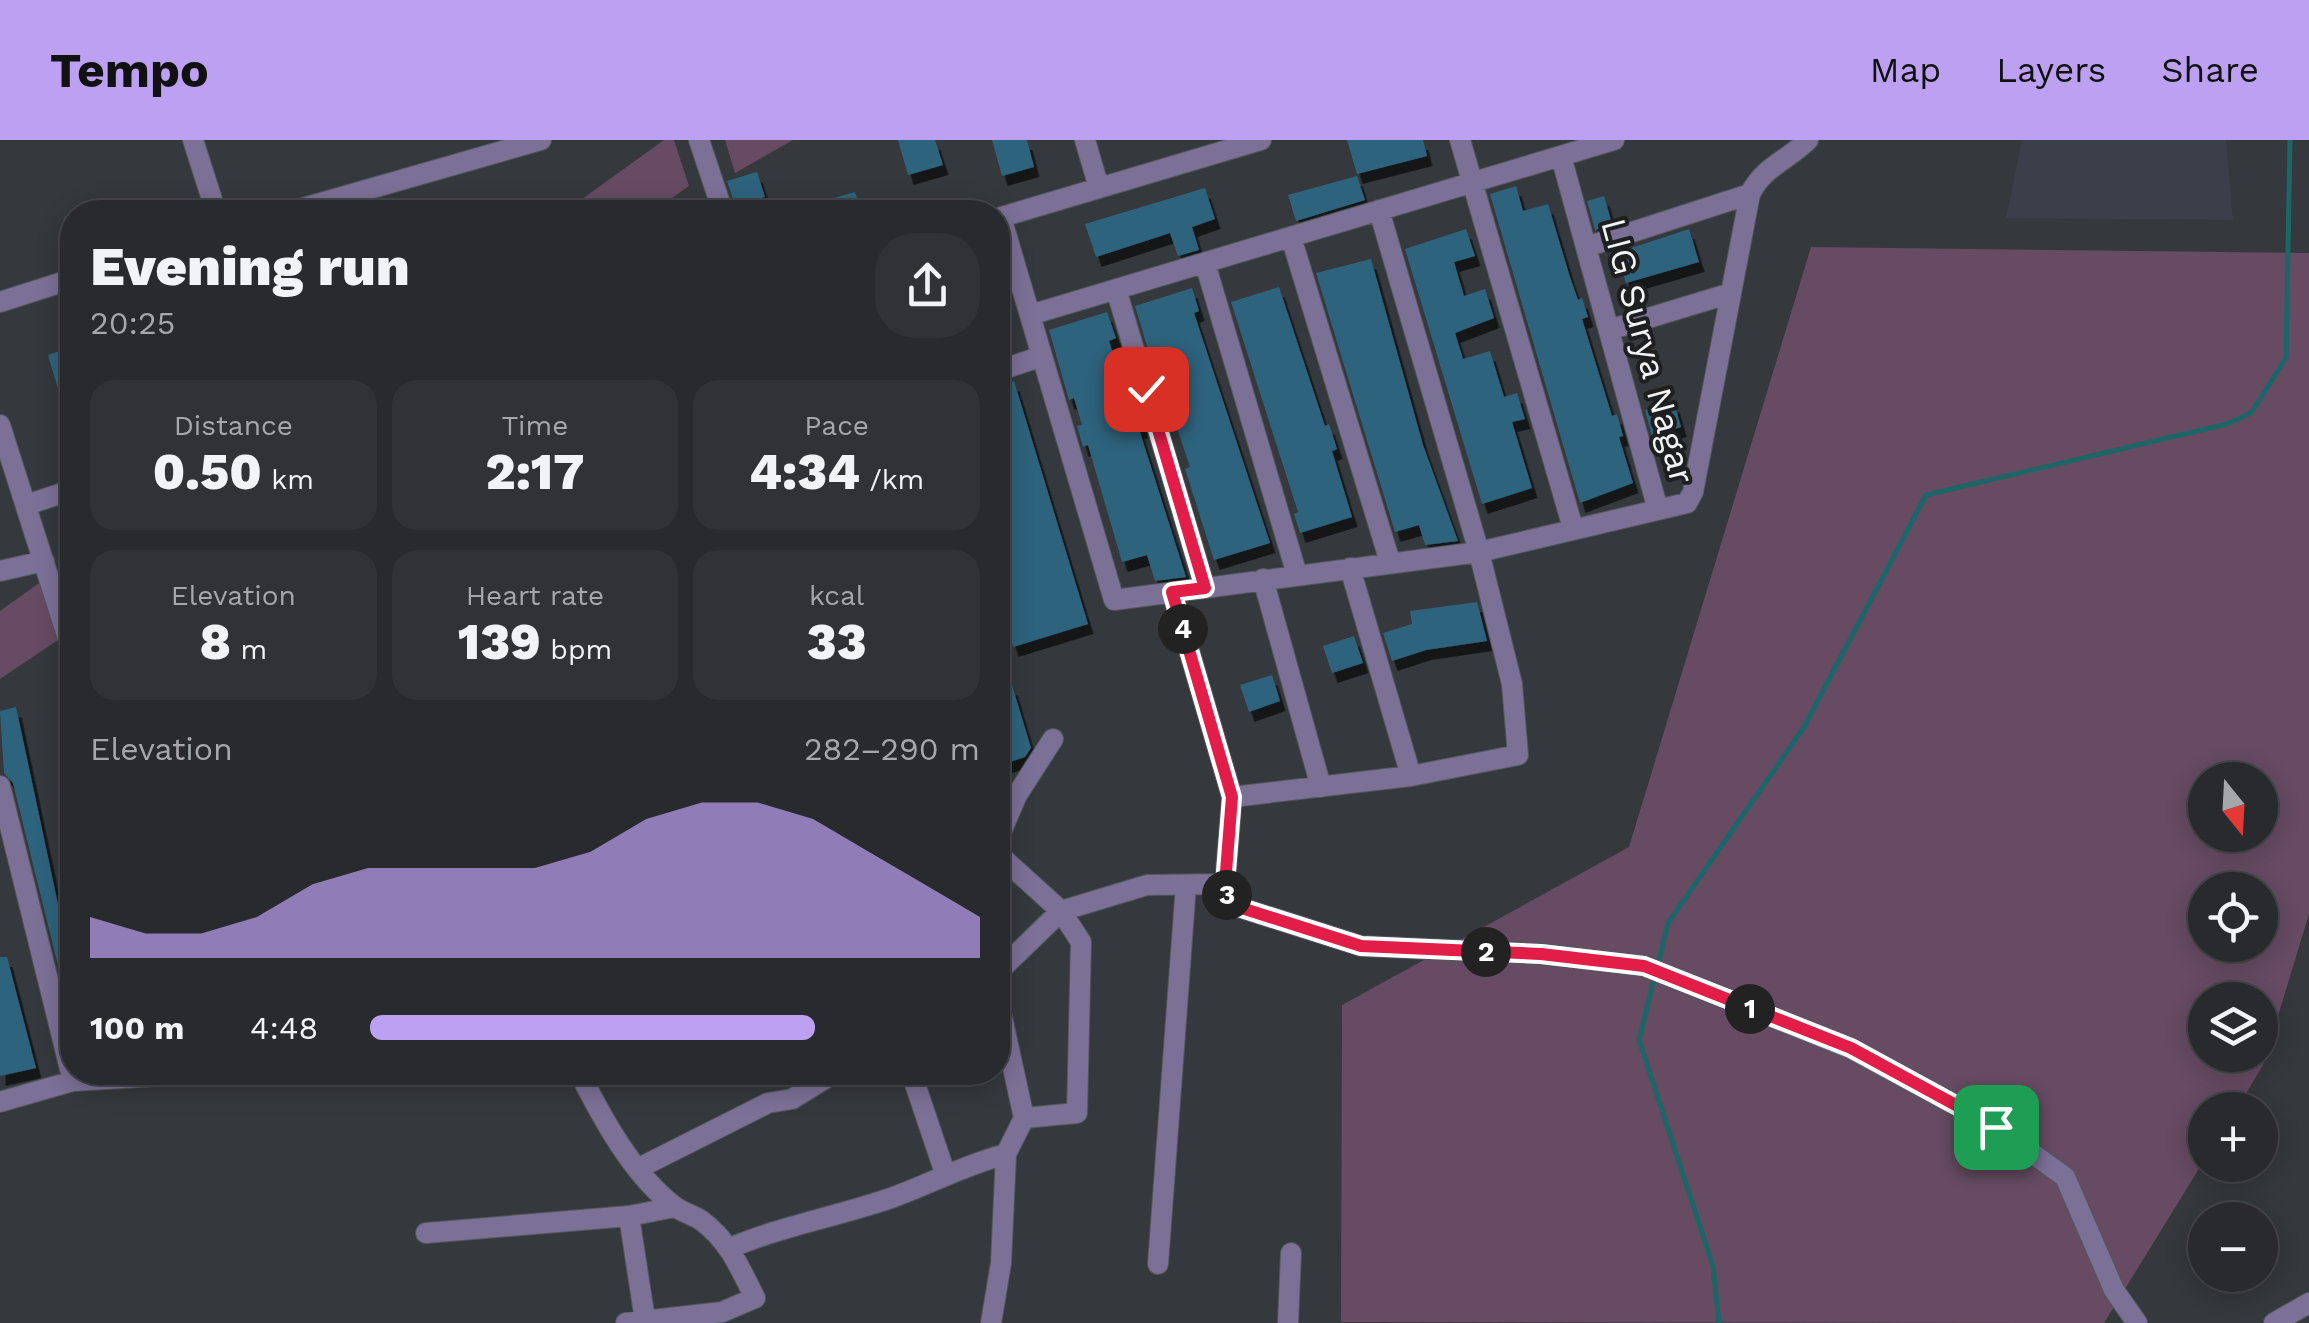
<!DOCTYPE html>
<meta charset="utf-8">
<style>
:root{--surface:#282a2d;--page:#303235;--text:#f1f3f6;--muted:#a5a7aa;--line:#444649;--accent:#bca0f2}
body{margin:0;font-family:"Work Sans",sans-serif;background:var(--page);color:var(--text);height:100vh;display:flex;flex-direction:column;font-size:38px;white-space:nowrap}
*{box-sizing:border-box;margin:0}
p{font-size:32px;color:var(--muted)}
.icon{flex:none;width:55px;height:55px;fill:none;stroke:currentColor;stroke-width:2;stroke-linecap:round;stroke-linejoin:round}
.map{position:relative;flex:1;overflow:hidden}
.panel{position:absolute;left:60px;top:60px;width:950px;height:885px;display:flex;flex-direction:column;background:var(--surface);border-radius:40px;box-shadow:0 5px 25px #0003,0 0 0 2px var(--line)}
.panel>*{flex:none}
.needle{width:65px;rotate:162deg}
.tools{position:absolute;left:2188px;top:622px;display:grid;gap:20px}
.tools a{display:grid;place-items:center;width:90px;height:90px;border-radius:50%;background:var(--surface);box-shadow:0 5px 25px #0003,0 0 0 2px var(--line);font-size:50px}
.pin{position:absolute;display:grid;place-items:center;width:85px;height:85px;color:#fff;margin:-42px;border-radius:20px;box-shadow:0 5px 15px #0006}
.km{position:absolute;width:50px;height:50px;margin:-25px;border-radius:50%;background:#222;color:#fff;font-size:28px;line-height:50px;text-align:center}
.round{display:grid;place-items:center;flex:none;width:105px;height:105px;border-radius:40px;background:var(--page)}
.summary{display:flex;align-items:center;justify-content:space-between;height:170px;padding:0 30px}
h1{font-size:55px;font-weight:800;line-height:75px}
.stats{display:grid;grid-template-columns:repeat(3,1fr);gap:15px;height:170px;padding:10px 30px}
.stats div{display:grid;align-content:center;border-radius:25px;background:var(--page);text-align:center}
.stats b{font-size:50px;font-weight:800}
.stats small{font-size:28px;font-weight:400}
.stats p{font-size:28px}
.chart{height:280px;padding:20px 30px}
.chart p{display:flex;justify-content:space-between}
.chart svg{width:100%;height:180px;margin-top:10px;fill:var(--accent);opacity:.7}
ul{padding:0 30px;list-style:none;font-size:32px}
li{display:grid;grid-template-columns:160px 120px 1fr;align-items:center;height:75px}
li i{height:25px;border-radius:12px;background:var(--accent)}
header{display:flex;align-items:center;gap:60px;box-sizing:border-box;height:140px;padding:0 50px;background:var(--accent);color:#111}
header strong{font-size:48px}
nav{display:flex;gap:55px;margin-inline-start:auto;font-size:35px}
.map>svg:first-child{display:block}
</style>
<header>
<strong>Tempo</strong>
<nav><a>Map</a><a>Layers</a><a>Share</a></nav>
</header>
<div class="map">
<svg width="2309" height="1183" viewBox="0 0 2309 1183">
<defs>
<filter id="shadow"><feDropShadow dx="5.5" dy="10" stdDeviation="0" flood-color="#0009"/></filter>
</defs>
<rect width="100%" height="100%" fill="#35383c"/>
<!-- built -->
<path fill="#3a3f4a" d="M2022,0h204l7,80 -227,-2z"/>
<!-- green -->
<path fill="#664b62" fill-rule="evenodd" d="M664,0h10l15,46 -37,26h-88z
M725,0h68l-58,33z
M1811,107l498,6v661l-46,151 -27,45h-31v49l-101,164 -763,-1 1,-317 287,-158zM2205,640h55v55h-55zM2205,750h55v55h-55zM2205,860h55v55h-55z
M42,441l16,59 -58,39v-68z"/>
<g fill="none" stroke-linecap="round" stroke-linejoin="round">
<!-- stream -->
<path stroke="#1d6668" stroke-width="5" d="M1658,824l10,-41 136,-196 122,-232 301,-71 24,-11 35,-55 4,-218
M1655,835l-16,65 74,226 6,57"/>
</g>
<!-- building -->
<path fill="#2e647d" filter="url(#shadow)" d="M898,0h37l8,25 -35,10z
M992,0h35l7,27 -32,9z
M1347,0h76l4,16 -70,18z
M757,32l8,25 -30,8 -8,-24z
M1357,36l8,24 -69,21 -8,-26z
M1516,46l7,25 25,-7 21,70 9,26 4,-2 6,19 -6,2 30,97 5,-2 6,22 -4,1 14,46 -53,20 -90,-309z
M1205,48l10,31 -23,8 7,23 -21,6 -8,-23 -74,24 -11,-33z
M855,52l6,20h-35l-3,-11z
M1604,56l8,28 -17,6 -8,-29z
M1466,89l9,27 -21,6 10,34 21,-7 9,29 -39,15 8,26 27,-8 14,46 13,-4 8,26 -13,3 20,66 -50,16 -77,-255z
M1689,89l10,33 -73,21 -10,-30z
M1371,119l52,186 35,96 -33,4 -6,-20 -24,7 -79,-259z
M1279,147l46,139 4,-2 8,25 -5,2 20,66 -52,16 -6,-19 4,-2 -67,-210z
M1192,148l7,23 -5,2 76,230 -56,17 -29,-91 5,-2 -16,-48 -5,1 -34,-114z
M1107,172l9,26 -7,3 21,67 6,-2 7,22 -4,1 47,148 -31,4 -8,-26 -25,7 -34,-117 -5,2 -6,-21 5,-1 -8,-27 -5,2 -20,-70z
M72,207v38l-14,4 -10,-34z
M1014,241l74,243 -75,23 -15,-51v-210z
M1674,262l7,25 -29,9 -7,-26z
M1477,462l10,39 -61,9 -34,11 -9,-28 29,-9 -2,-13z
M1354,496l9,27 -31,10 -9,-27z
M1272,535l8,26 -31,11 -9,-27z
M1012,545l19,63 -6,9 -27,9v-77z
M16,567l56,263v52l-59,-239 -9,-10 -4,-62z
M0,817h7l29,111 -36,8z"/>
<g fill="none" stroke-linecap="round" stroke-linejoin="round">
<!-- minor casing -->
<g stroke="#53565a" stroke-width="22">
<path id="minor" d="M193,0l23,72
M699,0l24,72
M1085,0l14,48
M1460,0l113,388
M1561,16l97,354
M289,72l252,-72
M1001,77l113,383 365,-48 208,-49 6,-11 57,-298c14,-28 37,-33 58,-54
M998,78l263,-78
M1291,97l99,325
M1586,107l164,-53
M1205,123l92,312
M1116,149l89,299
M0,162l72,-23
M1030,175l584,-175
M1609,190l122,-37
M998,231l44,-15
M0,285l72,226
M26,365l46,-15
M1350,428l61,208
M0,431l44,-10
M1263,439l58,208
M53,449l19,-7
M998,498l1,4
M0,646l73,295
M1232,657l179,-21 107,-21 -6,-71 -33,-132 -100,-342
M998,699l19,-44 36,-56
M998,714l63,57 20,31 -4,171 -53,5
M1225,744l4,20 132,42 180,8 103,12 207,83 145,78 69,50 49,113 23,33
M998,832l63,-61 86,-26 78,-1 7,-87 -60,-205
M579,932c23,46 54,103 95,134 9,7 20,9 28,15 27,20 38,47 53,77l-33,14 -96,11
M911,932l34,101
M0,962l73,-21 147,-9
M639,1028l129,-65 24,-4 44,-27
M629,1076l16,104
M426,1093l203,-17 46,-9
M730,1108c52,-22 105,-31 158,-49 40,-14 76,-34 118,-45
M1158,1124l28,-379
M991,1183l10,-60 5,-109 18,-36 -26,-119
M1288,1183l3,-70
M2274,1183l35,-20"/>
</g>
<!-- minor -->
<use href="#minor" stroke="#7b7096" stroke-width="20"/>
</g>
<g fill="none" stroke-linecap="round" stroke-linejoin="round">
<!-- route casing -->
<g stroke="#fff" stroke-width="20">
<path id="route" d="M1146,249l59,199 -33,4 60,205 -7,87 4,20 132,42 180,8 103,12 207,82 145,79"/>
</g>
<!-- route -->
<use href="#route" stroke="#e11d48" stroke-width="12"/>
</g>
<g text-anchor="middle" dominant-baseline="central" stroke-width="8" stroke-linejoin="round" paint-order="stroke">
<!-- street labels -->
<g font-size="35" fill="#f2f4f7" stroke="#1e1f21">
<text transform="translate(1648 211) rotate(75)">LIG Surya Nagar</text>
</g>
</g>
</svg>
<div class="tools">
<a><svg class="needle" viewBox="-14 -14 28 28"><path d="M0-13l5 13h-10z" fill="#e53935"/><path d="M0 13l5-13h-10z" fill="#a5a7aa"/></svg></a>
<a><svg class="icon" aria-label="locate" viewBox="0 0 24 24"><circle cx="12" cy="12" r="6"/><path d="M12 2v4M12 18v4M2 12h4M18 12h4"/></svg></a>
<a><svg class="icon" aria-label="layers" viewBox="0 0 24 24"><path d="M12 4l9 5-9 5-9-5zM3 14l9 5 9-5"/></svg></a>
<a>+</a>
<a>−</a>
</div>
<div class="pin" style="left:1996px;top:987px;background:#1e9e55"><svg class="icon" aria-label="arrive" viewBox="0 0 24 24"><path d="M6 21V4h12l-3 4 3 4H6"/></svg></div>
<div class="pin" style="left:1146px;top:249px;background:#d93025"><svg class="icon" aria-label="check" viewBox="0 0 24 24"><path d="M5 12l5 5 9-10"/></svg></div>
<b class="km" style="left:1750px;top:869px">1</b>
<b class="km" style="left:1486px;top:812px">2</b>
<b class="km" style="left:1227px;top:755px">3</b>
<b class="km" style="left:1183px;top:489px">4</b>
<section class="panel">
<div class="summary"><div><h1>Evening run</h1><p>20:25</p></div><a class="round"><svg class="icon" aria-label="share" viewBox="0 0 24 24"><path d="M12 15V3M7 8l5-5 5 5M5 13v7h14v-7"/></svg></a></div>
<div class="stats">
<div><p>Distance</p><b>0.50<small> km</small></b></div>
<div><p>Time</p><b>2:17</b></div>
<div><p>Pace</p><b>4:34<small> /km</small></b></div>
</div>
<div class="stats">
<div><p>Elevation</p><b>8<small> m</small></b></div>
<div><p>Heart rate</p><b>139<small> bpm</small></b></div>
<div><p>kcal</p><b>33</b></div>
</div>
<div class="chart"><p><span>Elevation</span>282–290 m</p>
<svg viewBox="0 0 160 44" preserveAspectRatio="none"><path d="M0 44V34L10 38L20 38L30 34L40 26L50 22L60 22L70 22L80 22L90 18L100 10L110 6L120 6L130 10L140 18L150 26L160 34V44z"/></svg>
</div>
<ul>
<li><b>100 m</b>4:48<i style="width:73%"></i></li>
</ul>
</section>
</div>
